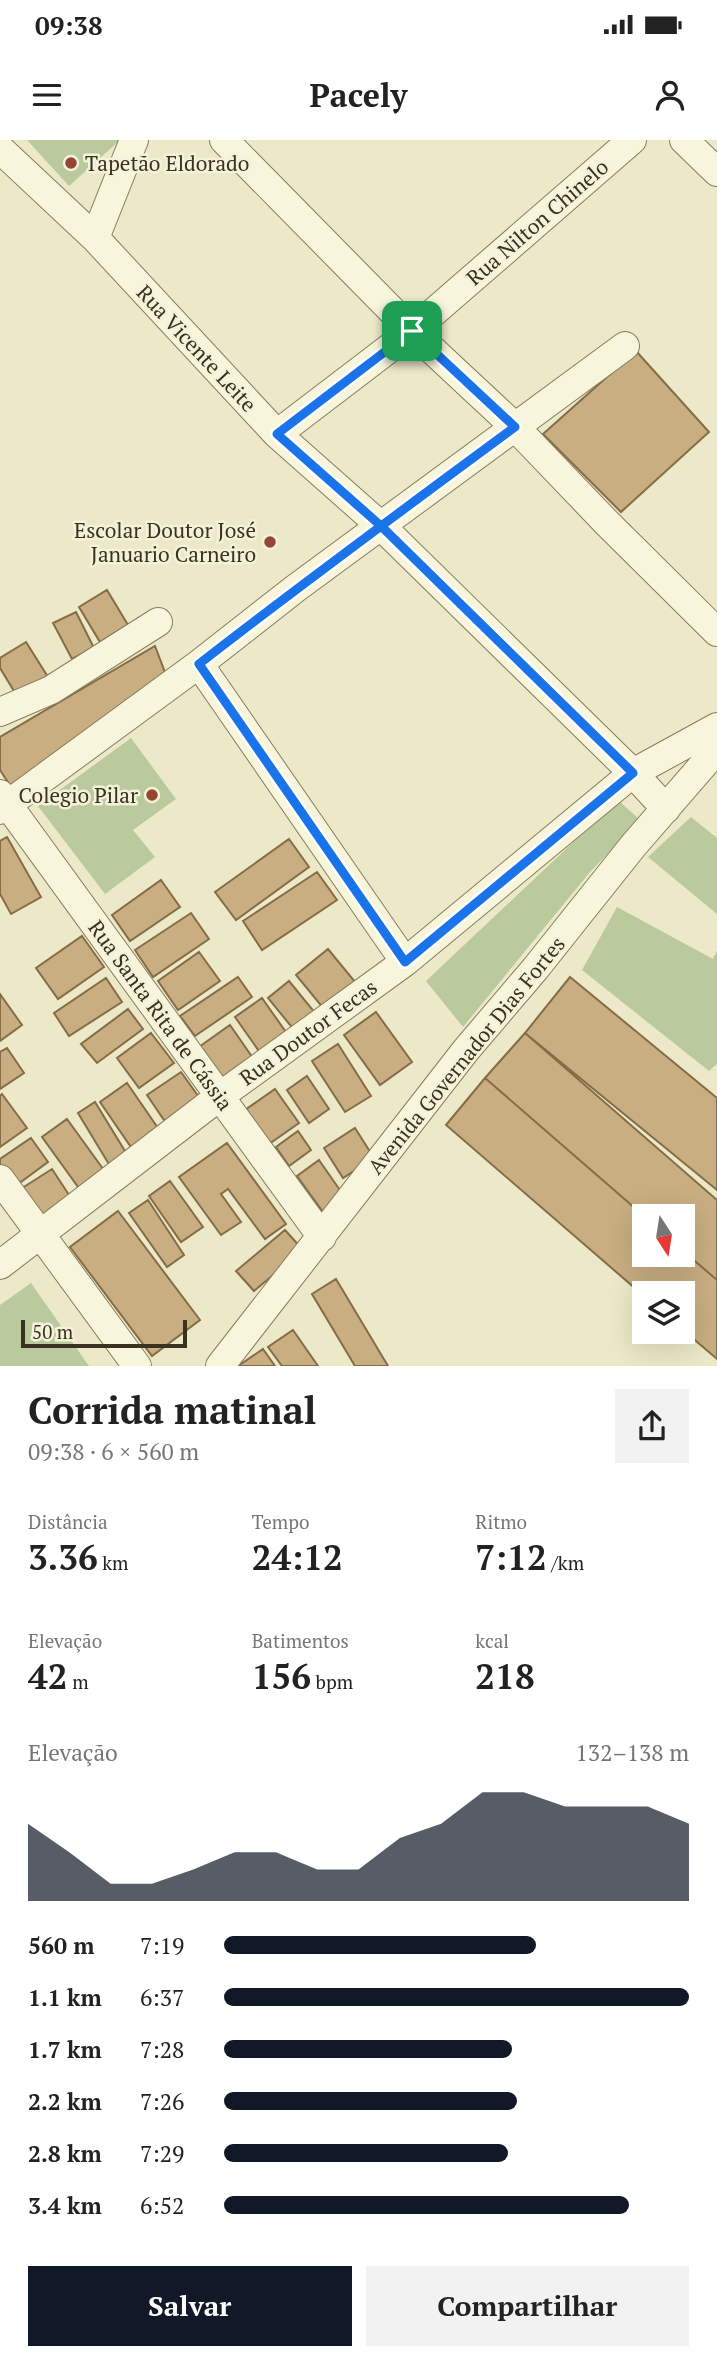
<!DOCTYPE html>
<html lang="pt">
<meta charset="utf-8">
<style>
:root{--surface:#fff;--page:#f2f2f2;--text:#222;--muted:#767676;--accent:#111827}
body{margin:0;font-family:"PT Serif",serif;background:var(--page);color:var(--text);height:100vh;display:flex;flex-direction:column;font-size:26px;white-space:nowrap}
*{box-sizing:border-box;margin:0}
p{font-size:23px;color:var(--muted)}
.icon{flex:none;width:38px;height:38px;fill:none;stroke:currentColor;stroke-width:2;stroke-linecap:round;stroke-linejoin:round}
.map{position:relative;height:1226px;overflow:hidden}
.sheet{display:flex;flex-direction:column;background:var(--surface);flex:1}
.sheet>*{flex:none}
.needle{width:46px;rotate:168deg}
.buttons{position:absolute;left:632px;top:1064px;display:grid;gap:14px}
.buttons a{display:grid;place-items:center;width:63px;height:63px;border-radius:0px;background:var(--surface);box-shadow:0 7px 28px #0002;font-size:35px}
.scale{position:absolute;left:21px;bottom:18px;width:166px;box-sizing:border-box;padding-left:7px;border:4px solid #393221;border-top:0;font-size:19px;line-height:24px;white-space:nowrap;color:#393221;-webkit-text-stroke:5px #f4f2d8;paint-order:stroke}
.pin{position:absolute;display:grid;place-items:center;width:60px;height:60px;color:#fff;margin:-30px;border-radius:14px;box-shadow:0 4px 10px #0006}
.round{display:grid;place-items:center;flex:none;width:74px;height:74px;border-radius:0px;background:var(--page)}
.head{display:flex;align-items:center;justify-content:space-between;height:119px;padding:0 28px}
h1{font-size:38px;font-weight:700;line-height:52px}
.figures{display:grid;grid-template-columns:repeat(3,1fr);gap:10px;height:119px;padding:7px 28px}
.figures div{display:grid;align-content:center}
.figures b{font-size:35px;font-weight:700}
.figures small{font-size:19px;font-weight:400}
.figures p{font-size:19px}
.chart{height:196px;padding:14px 28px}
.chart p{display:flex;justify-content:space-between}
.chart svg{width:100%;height:126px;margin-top:7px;fill:var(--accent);opacity:.7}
.primary-button{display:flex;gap:14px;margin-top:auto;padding:14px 28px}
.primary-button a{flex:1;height:80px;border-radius:0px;background:var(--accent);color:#fff;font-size:28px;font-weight:700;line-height:80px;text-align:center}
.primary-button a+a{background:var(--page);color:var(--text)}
ul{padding:0 28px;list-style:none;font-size:23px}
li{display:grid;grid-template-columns:112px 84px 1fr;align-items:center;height:52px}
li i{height:18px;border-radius:9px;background:var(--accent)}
.status{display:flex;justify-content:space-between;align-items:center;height:49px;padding:0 35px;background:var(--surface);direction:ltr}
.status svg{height:19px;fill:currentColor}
header{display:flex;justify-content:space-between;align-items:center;height:91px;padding:0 28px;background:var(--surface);font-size:32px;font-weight:700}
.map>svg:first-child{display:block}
</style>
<div class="status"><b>09:38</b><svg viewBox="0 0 49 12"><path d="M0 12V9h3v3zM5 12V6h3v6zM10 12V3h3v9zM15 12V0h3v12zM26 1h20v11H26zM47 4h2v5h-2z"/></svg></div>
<header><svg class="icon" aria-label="menu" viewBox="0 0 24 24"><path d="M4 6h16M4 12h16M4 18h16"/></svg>Pacely<svg class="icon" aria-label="person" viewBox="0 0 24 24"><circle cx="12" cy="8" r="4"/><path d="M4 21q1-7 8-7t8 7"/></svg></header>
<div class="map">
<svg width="717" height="1226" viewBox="0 0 717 1226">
<rect width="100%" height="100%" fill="#ece9c8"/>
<!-- green -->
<path fill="#baca9d" d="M27,0h91l1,1 -50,45z
M131,598l45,61 -43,31 22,27 -50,37 -67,-88z
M618,660l22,20 -50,52 -127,155 -37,-46z
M691,677l26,21v76l-69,-57z
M617,767l96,52 4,-8v113l-8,7 -127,-101z
M31,1143l58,83h-89v-61z"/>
<!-- building -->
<path fill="#c8ae81" stroke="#856d45" stroke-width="2" d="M636,211l73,81 -88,80 -78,-78z
M107,450l21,35 -28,17 -21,-35z
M76,472l18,36 -22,11 -19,-36z
M26,502l22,35 -31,19 -17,-28v-10z
M155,506l11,29 -155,112 -11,-17v-33z
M7,697l34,60 -30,17 -11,-20v-53z
M289,699l20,28 -73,53 -21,-28z
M317,732l20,28 -75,50 -19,-29z
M161,740l19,27 -50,34 -18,-26z
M191,773l18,26 -56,38 -18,-27z
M82,796l22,31 -46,32 -22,-31z
M328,809l28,34 -32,26 -28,-34z
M199,812l21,29 -42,29 -20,-29z
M238,837l14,20 -57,39 -15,-20z
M570,837l147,121v92l-192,-157z
M106,838l16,24 -53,34 -15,-23z
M289,841l27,33 -21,17 -27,-33z
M0,854l22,31 -22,16z
M262,858l26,37 -27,19 -26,-37z
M128,869l15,20 -46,34 -16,-19z
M376,872l36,50 -32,23 -36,-50z
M230,885l25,36 -31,22 -25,-36z
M151,893l23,30 -35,25 -22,-30z
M525,893l192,167v80l-35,-30v-34h-38l-159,-138z
M338,904l33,52 -26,16 -33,-51z
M7,908l17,25 -24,16v-37z
M181,932l20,28 -35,23 -19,-28z
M307,936l22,33 -20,14 -22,-33z
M485,938l159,138v39h38v-5l35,30v79l-35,-30v-36h-38v3l-198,-171z
M127,943l33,48 -27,19 -33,-48z
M275,949l24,34 -30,21 -24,-34z
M2,954l25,34 -27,19v-51z
M95,962l33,54 -18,10 -32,-53z
M67,979l39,54 -25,18 -39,-54z
M355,988l19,30 -31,20 -19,-30z
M298,991l13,19 -22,16 -13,-19z
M31,998l17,24 -34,25 -14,-20v-8z
M227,1003l59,81 -21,15 -37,-50 -7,5 20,28 -20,13 -42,-58z
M319,1020l25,36 -21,16 -26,-36z
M52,1029l19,29 -35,23 -20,-29z
M170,1041l33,46 -22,15 -32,-46z
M148,1060l36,55 -17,12 -38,-54z
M118,1071l82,109 -48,36 -82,-109z
M285,1090l18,20 -49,41 -18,-20z
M336,1139l52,87h-33l-43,-72z
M293,1190l25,36h-36l-14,-19z
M263,1209l12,17h-37z"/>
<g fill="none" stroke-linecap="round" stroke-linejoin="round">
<!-- minor casing -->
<g stroke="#877d5e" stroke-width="30">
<path id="minor" d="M224,0l188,191 103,96 92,96 110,109
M684,0l33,32
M0,9l95,89 182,196 104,92 252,247 33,36
M95,98l39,-98
M277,294l135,-103 220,-191
M199,524l206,298
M0,572l51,-22 107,-68
M0,654l322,443
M0,670l199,-146 97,-76 329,-242
M0,1039l137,187
M0,1125l220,-169 185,-134 228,-189 84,-46
M220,1226l246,-316 69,-81 98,-123 84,-97"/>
</g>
<!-- minor -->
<use href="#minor" stroke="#f7f5db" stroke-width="28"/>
</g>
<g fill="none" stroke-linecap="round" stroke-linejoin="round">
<!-- route casing -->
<g stroke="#fff" stroke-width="14">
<path id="route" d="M412,191l103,96c-106,78 -212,156 -316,237l206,298 228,-189 -252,-247 -104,-92 135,-103"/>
</g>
<!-- route -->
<use href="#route" stroke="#1a73e8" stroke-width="9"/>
</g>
<!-- markers -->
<g fill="#934732" stroke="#f4f2d8" stroke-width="2.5">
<circle cx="71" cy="23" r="7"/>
<circle cx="270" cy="402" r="7"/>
<circle cx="152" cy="655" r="7"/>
</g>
<g text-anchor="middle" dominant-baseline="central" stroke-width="5" stroke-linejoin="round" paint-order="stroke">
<!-- poi labels -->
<g font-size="21" fill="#393221" stroke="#f4f2d8" text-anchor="end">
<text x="85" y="23" text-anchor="start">Tapetão Eldorado</text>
<text x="256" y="390">Escolar Doutor José<tspan x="256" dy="24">Januario Carneiro</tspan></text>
<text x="138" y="655">Colegio Pilar</text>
</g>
<!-- street labels -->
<g font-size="21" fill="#393221" stroke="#f4f2d8">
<text transform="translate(537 82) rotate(-41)">Rua Nilton Chinelo</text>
<text transform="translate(197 208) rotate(47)">Rua Vicente Leite</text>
<text transform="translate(161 875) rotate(54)">Rua Santa Rita de Cássia</text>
<text transform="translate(308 892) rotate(-36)">Rua Doutor Fecas</text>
<text transform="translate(466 915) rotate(-51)">Avenida Governador Dias Fortes</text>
</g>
</g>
</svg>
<div class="buttons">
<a><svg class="needle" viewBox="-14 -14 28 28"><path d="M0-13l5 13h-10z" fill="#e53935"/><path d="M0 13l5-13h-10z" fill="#767676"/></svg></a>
<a><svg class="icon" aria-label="layers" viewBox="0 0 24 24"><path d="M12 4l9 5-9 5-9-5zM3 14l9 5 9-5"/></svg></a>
</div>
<div class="scale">50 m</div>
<div class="pin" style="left:412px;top:191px;background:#1e9e55"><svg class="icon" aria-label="arrive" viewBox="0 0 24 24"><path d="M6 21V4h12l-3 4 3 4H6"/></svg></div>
</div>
<section class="sheet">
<div class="head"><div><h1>Corrida matinal</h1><p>09:38 · 6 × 560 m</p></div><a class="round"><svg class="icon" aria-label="share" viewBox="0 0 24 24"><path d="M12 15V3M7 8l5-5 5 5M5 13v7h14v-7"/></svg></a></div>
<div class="figures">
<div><p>Distância</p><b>3.36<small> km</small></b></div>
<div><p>Tempo</p><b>24:12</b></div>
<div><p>Ritmo</p><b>7:12<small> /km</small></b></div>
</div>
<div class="figures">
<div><p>Elevação</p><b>42<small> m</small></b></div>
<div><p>Batimentos</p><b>156<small> bpm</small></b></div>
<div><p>kcal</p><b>218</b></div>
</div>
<div class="chart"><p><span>Elevação</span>132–138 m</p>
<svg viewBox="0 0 160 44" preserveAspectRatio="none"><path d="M0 44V17L10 27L20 38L30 38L40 33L50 27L60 27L70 33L80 33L90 22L100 17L110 6L120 6L130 11L140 11L150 11L160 17V44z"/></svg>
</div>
<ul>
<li><b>560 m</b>7:19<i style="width:67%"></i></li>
<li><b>1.1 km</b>6:37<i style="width:100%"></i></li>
<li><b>1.7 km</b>7:28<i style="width:62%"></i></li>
<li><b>2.2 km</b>7:26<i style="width:63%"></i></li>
<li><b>2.8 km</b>7:29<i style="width:61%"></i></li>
<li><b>3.4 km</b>6:52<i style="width:87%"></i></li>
</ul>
<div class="primary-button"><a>Salvar</a><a>Compartilhar</a></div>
</section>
